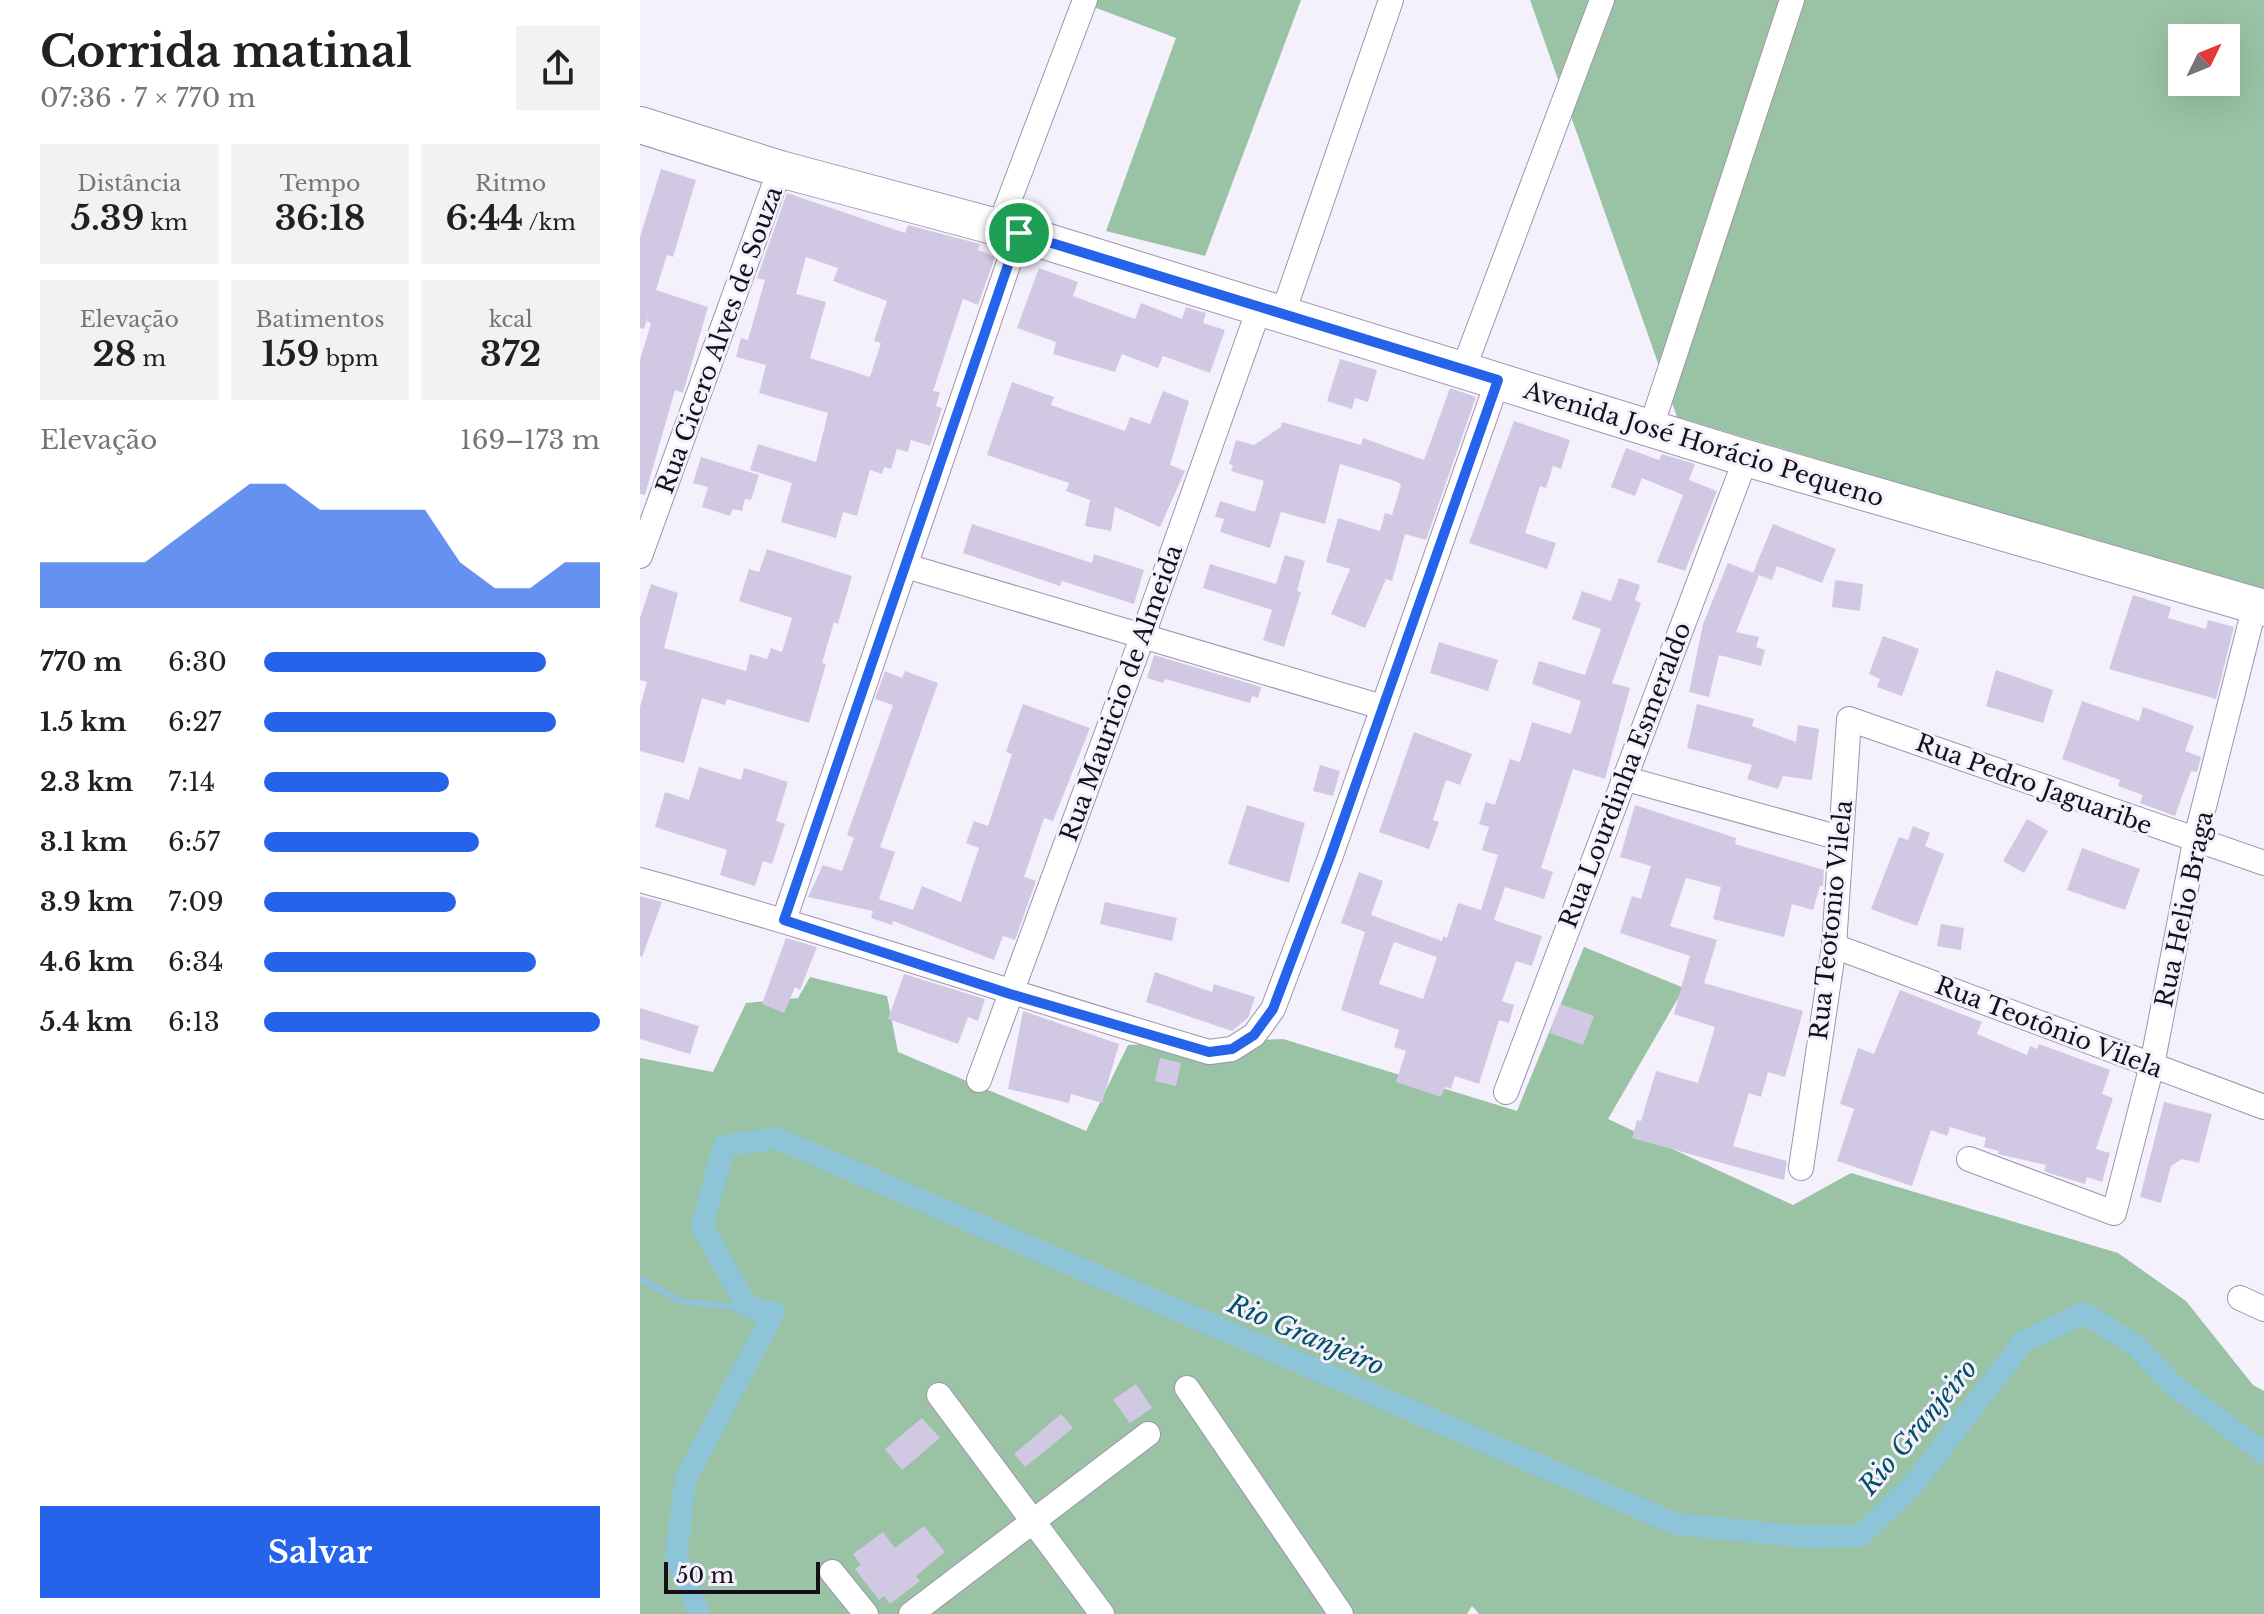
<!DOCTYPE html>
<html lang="pt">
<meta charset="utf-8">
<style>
:root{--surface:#fff;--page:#f2f2f2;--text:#202124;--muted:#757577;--accent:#2563eb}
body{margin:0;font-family:"Libre Baskerville",serif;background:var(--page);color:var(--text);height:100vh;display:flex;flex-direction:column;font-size:30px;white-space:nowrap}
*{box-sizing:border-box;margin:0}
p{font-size:26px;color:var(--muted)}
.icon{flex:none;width:44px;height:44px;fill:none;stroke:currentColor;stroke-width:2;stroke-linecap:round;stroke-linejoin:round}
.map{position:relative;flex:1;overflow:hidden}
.drawer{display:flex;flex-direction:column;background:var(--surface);width:640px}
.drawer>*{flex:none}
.needle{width:52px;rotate:47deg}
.fabs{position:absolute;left:1528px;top:24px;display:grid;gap:16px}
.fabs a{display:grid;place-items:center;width:72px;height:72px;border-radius:0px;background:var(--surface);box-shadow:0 8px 32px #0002;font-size:40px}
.scale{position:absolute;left:24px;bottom:20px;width:156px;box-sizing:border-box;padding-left:8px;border:4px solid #131019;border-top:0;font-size:22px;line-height:28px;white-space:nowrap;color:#131019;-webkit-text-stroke:6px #f4f1fc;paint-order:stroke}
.pin{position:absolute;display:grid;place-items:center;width:68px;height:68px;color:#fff;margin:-34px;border:4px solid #fff;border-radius:50%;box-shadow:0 2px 8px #0007}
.round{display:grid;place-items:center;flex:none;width:84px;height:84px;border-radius:0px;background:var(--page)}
.summary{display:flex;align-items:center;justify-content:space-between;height:136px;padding:0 40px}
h1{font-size:44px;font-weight:800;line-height:60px}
.stats{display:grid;grid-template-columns:repeat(3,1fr);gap:12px;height:136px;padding:8px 40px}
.stats div{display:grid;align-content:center;border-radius:0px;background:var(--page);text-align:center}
.stats b{font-size:34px;font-weight:800}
.stats small{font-size:22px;font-weight:400}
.stats p{font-size:22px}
.chart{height:224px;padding:16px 40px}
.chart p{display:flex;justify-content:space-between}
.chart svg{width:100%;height:144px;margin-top:8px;fill:var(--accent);opacity:.7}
.button{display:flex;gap:16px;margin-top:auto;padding:16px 40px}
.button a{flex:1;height:92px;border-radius:0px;background:var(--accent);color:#fff;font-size:32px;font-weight:800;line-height:92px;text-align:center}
ul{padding:0 40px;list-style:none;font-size:26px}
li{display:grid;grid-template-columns:128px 96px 1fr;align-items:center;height:60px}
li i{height:20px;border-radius:10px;background:var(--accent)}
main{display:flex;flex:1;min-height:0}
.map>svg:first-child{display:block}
</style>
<main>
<section class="drawer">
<div class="summary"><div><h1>Corrida matinal</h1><p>07:36 · 7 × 770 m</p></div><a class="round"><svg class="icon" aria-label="share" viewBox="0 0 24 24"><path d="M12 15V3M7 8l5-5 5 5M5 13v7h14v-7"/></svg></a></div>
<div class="stats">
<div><p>Distância</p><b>5.39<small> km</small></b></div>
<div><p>Tempo</p><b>36:18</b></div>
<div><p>Ritmo</p><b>6:44<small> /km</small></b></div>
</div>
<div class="stats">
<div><p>Elevação</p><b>28<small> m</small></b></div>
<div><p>Batimentos</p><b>159<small> bpm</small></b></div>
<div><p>kcal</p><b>372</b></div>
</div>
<div class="chart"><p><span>Elevação</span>169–173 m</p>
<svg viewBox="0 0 160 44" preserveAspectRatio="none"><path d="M0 44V30L10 30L20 30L30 30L40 22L50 14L60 6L70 6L80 14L90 14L100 14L110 14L120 30L130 38L140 38L150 30L160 30V44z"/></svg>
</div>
<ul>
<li><b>770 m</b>6:30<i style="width:84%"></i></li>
<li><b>1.5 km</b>6:27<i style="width:87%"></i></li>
<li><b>2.3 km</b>7:14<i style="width:55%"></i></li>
<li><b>3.1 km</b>6:57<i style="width:64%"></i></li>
<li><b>3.9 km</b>7:09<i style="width:57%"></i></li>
<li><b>4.6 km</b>6:34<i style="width:81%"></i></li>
<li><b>5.4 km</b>6:13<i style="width:100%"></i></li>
</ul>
<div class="button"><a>Salvar</a></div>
</section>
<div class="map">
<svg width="1624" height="1614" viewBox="0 0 1624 1614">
<rect width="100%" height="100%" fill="#f4f1fc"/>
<!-- forest -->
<path fill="#99c3a4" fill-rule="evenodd" d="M435,0h226l-96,256 -99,-25 70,-193z
M890,0h734v593l-587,-176zM1542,38h44v44h-44z
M944,947l100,41 -76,131 185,86 58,-32 267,80 68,48 67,84 11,6v223h-785l-7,-8 -5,8h-827v-556l73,14 33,-69 52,-5 12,-21 77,19 11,56 188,79 42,-86 155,-6 234,72z"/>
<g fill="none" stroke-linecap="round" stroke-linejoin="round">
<!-- stream -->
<path stroke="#8ec4d7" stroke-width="6" d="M0,1279l41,22 93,11"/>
<!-- canal -->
<path stroke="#8ec4d7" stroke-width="22" d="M59,1614l-23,-58 10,-78 88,-166 -27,-5 -45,-81 22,-80 52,-8 900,386 129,13 55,-1 53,-51 111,-144 60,-28 53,33 35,38 92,69"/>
</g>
<!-- building -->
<path fill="#d1c9e3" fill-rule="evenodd" d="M21,169l35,11 -23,77 -6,-2 -11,35 52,17 -25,86 -8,-3 -30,105 -5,-1v-134l11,-37 -5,-2 5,-15 -7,23 -4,-1v-91z
M147,193l118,40 3,-8 72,19 -2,6 17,7 -17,48 -15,-6 -30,92 7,1 -4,14 6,2 -12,38 -19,-6 -3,12 -11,-3 -6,20 -7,-2 -2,7 -12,-4 -13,46 -14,-4 -7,26 -55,-16 11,-39 -42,-13 8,-26 58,18 12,-49 -69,-20 7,-28 -30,-8 5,-19 7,2 17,-60 -8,-2zM166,257l32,11 -5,13 54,20 -13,40 7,2 -11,34 -60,-19 16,-56 -30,-8z
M399,268l39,14 -5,14 62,23 6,-16 41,16 4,-12 20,6 -3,10 22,7 -15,43 -47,-17 -5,12 -36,-14 -7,18 -62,-18 3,-12 -39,-14z
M700,359l37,11 -9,32 -13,-4 -3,11 -25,-8z
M372,382l42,15 -3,8 74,26 5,-14 20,7 13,-33 26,10 -19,64 15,6 -25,56 -45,-20 -4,24 -26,-5 5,-26 -24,-9 3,-8 -82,-28z
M810,388l26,9 -50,143 -21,-6 -13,47 -6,-2 -21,49 -34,-14 19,-45 -24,-7 12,-44 42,13 5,-18 7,2 9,-30 -3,-3 -58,-18 -15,60 -44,-12 -11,36 -50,-16 4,-13 -9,-2 5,-16 35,11 9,-31 -33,-10 2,-6 -4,-1 7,-24 18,5 27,-18 1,-5 79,23 2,-7 61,22z
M874,421l56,19 -9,29 -8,-3 -7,22 -6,-2 -15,47 31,10 -9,26 -78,-26z
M986,448l33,12 3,-6 33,10 -6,16 28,11 -32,80 -28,-9 26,-67 -41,-17 -7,18 -24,-9z
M61,457l58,18 -8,25 -6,-1 -3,12 -9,-2 -3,7 -28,-9 6,-20 -15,-4z
M332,524l120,39 2,-9 50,16 -10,34 -72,-23 -2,5 -97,-33z
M1133,524l63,25 -14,34 -45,-17 -5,14 -19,-7z
M127,549l85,27 -14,48 -4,-2 -12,41 4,1 -17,59 -82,-24 -2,6 -23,-7 -18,65 -44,-12v-44l7,-25 -7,-2v-62l11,-34 27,9 -14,55 82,23 4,-17 17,5 4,-11 11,4 10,-34 -53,-17 10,-32 10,3z
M645,555l20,6 -8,30 4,1 -17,55 -21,-7 9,-30 -69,-22 7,-24 66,20z
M1088,563l31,12 -23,57 23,5 -3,10 9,3 -4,16 -42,-11 -10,42 -20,-5 14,-68z
M979,578l21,7 -5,15 6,3 -29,80 18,5 -25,91 -32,-10 -32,99 12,4 -9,27 -39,-12 -11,33 48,16 -10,30 -16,-5 -14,40 12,4 -5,18 -10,-3 -20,64 -24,-8 -4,13 -6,-2 -4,10 -45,-15 10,-31 -12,-4 5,-17 -58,-20 24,-78 -24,-9 18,-51 24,9 -12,34 71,26 1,-5 4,2 11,-35 23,7 17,-55 -16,-5 7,-23 -10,-3 7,-22 9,3 15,-46 10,3 12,-40 39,12 10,-33 -49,-17 7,-23 46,14 16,-46 -29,-10 10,-28 29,10zM754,942l43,15 -14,42 -44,-15z
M1195,580l28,4 -3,27 -28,-4z
M1493,595l38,12 -3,11 38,11 2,-9 26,7 -18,72 -107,-30z
M1243,636l36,13 -17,47 -25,-9 3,-8 -11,-5z
M799,642l59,18 -10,31 -58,-18z
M514,655l107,32 -3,11 -6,-2 -2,7 -85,-24 -2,4 -16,-5z
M1356,670l57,20 -10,33 -57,-17z
M245,671l17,7 3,-7 33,12 -58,164 15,5 -16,47 34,11 9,-24 39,16 18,-54 -13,-5 8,-22 14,5 24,-72 -6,-2 17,-48 67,24 -37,93 -9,-3 -20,59 12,4 -21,59 -12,-4 -9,24 -101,-39 -1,4 -21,-7 2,-7 -65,-14 15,-32 19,6 12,-33 -7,-3 46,-130 -18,-6z
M1442,701l57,20 4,-14 51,19 -9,25 16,6 -4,15 -6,-1 -16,45 -35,-13 3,-8 -25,-9 2,-6 -58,-21z
M1057,704l57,15 -2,7 44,16 2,-17 21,4 -7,51 -29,-4 -5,13 -31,-10 5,-14 -65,-17z
M774,732l58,22 -12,31 -14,-5 -13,40 6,2 -10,27 -50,-17z
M680,765l20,6 -7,25 -20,-5z
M59,767l42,13 3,-12 44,14 -12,39 9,3 -13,40 -9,-3 -8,25 -35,-11 7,-25 -72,-23 10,-35 24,8z
M607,805l58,18 -16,60 -61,-19z
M995,805l101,33 -1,6 89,26 -1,16h-3l-7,24 -21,-6 -8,33 -71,-18 8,-32 -35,-9 -16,48 47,14 -13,43 99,28 -18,66 -17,-5 -7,25 -12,-4 -16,53 54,15 -3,19 -152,-42 5,-18 4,1 15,-50 42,12 17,-56 -41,-13 16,-58 -70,-23 12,-37 9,3 10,-33 -31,-9z
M1387,819l21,12 -24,42 -21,-12z
M1273,826l17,7 -5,13 19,8 -27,72 -46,-17 28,-72 9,3z
M1442,848l58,21 -15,41 -58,-20z
M0,896l22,6 -20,55 -2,-1z
M465,902l72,16 -5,23 -72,-17z
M1301,924l23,4 -3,22 -24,-4z
M146,938l31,9 -17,43 -5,-3 -11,26 -22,-9z
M515,972l57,20 2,-8 41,13 -7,21 -16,13 -86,-29z
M264,974l81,25 -7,22 -10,-4 -10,27 -70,-25z
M1260,990l82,32 -5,12 50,21 3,-9 7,3 2,-5 71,26 -8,24 11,4 -17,51 14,4 -8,29 -15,-5 -2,7 -33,-10 -8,-3 2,-6 -48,-11 1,-3 -15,-4 2,-9 -36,-11 -3,9 -16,-6 -19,56 -75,-25 17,-52 -14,-5 18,-56 16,6z
M920,1004l34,12 -11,29 -33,-12z
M0,1008l59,18 -9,28 -50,-15z
M383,1011l96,33 -17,59 -31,-9 -2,9 -61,-14z
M520,1058l21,5 -5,23 -21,-5z
M1524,1102l48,12 -13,49 -17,-4 -11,7 -10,37 -21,-6z
M496,1384l16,24 -22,15 -17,-23z
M421,1414l12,14 -48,39 -11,-13z
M282,1418l18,20 -38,32 -17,-21z
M284,1526l21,26 -29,24 4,5 -30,23 -6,-8 -5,4 -24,-31 6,-4 -8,-11 30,-22 12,16z"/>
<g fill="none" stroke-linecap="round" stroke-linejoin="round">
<!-- street casing -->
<g stroke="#9c95ae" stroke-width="26">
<path id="street" d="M359,227l86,-227
M643,313l108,-313
M823,370l139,-370
M1011,427l141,-427
M0,556l140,-387
M266,566l476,141
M983,778l217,60
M0,880c191,52 379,116 569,172l23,-3 22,-14 19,-26 57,-151 168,-478
M144,920l235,-687
M1194,946l430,161
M339,1080l164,-445 117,-329
M866,1092l240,-634
M1329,1159l145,54 38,-148 43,-223 60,-237
M1161,1168l33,-222 15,-227 415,144
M1600,1298l24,11
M547,1388l154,226
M299,1395l163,219
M192,1572l34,42
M271,1614l237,-180"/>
</g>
<!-- secondary casing -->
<g stroke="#9c95ae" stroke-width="38">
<path id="secondary" d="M0,125l140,44 239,64 727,225 518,150"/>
</g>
<!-- street -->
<use href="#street" stroke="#fff" stroke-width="24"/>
<!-- secondary -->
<use href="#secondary" stroke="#fff" stroke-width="36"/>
</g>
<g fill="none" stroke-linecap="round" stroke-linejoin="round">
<!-- route casing -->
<g stroke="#fff" stroke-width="16">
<path id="route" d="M379,233l479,147 -168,478 -57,151 -19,26 -22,14 -23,3 -199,-58 -226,-74z"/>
</g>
<!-- route -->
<use href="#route" stroke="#2563eb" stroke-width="10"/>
</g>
<g text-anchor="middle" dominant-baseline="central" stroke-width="6" stroke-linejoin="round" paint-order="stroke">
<!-- street labels -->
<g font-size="24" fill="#131019" stroke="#f4f1fc">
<text transform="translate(79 340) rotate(-70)">Rua Cicero Alves de Souza</text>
<text transform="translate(1064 444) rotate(17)">Avenida José Horácio Pequeno</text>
<text transform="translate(481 693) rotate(-70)">Rua Mauricio de Almeida</text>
<text transform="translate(985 775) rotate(-69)">Rua Lourdinha Esmeraldo</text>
<text transform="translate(1394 784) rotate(20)">Rua Pedro Jaguaribe</text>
<text transform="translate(1544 909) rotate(-78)">Rua Helio Braga</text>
<text transform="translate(1191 920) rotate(-84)">Rua Teotonio Vilela</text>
<text transform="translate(1409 1027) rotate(21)">Rua Teotônio Vilela</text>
</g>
<!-- water labels -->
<g font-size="26" font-style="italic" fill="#015064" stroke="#f4f1fc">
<text transform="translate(666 1335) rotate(23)">Rio Granjeiro</text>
<text transform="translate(1278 1427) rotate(-50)">Rio Granjeiro</text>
</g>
</g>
</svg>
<div class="fabs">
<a><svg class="needle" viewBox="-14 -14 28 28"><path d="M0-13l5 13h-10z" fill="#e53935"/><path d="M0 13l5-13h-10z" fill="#757577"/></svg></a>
</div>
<div class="scale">50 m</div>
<div class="pin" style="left:379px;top:233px;background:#1e9e55"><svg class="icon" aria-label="arrive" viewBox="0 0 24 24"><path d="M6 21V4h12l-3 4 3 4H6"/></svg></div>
</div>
</main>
